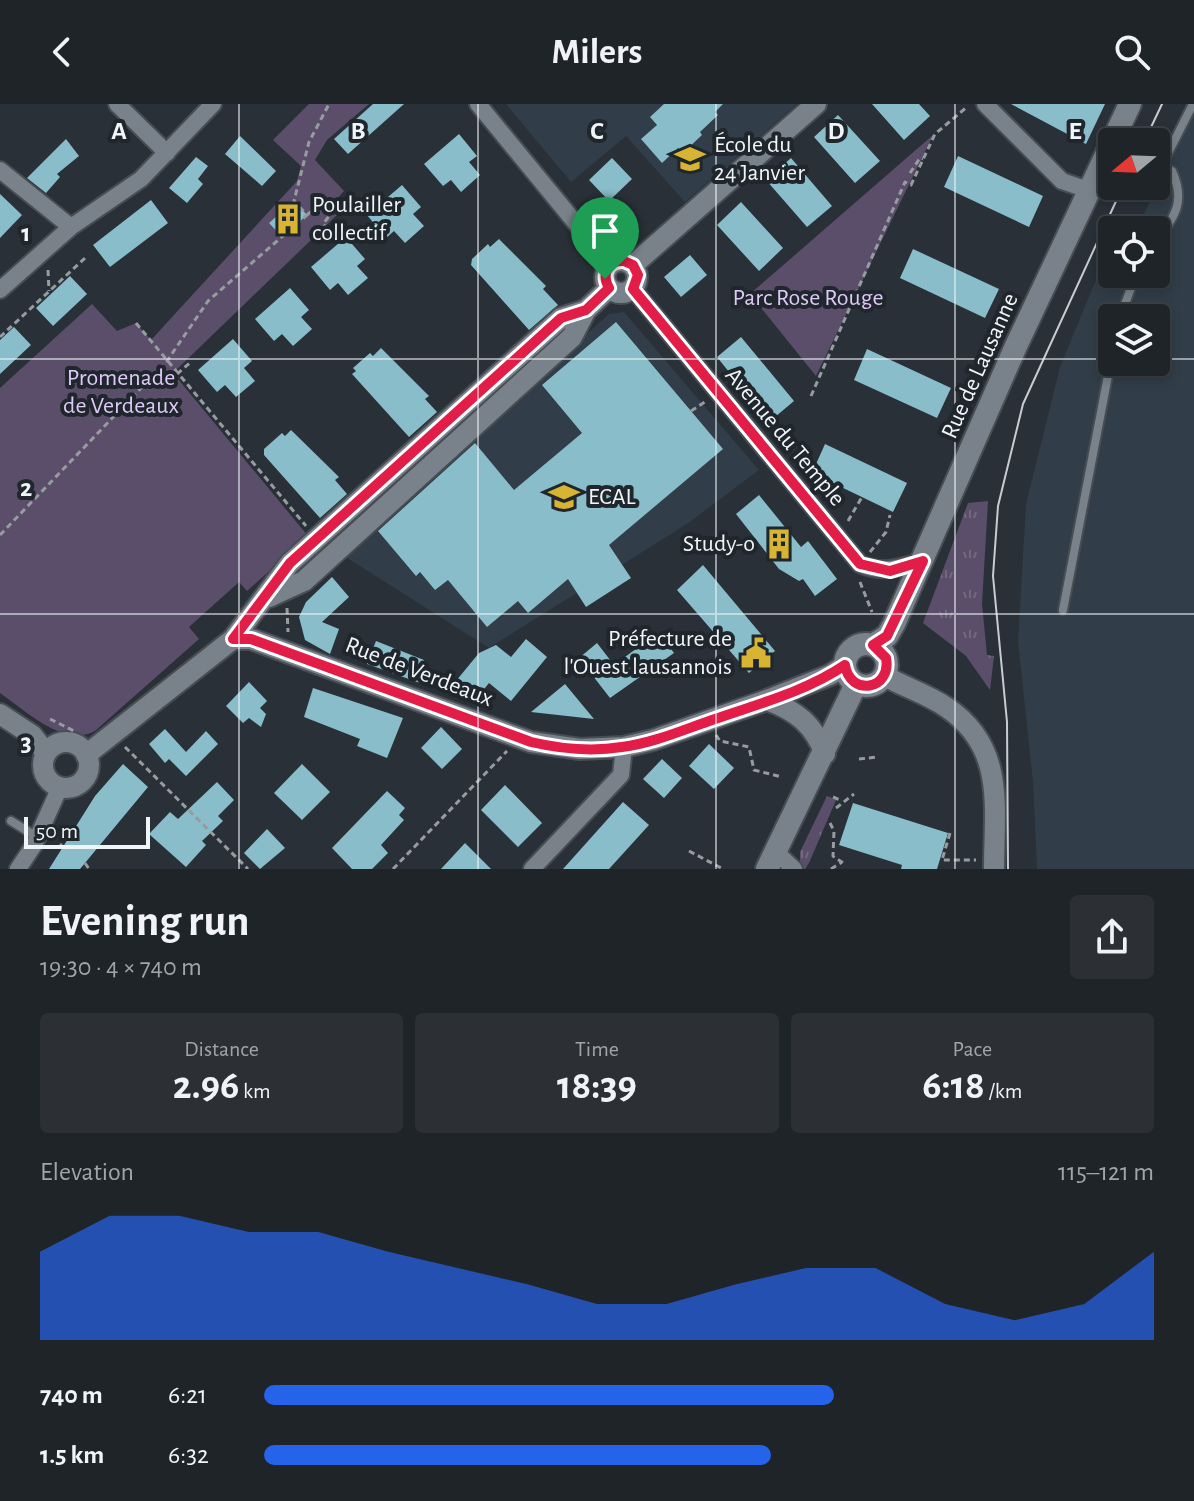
<!DOCTYPE html>
<meta charset="utf-8">
<style>
:root{--surface:#1f2429;--page:#2c3035;--text:#f1f3f6;--muted:#a1a4a8;--line:#3c4146;--accent:#2563eb}
body{margin:0;font-family:"Alegreya Sans",sans-serif;background:var(--page);color:var(--text);height:100vh;display:flex;flex-direction:column;font-size:30px;white-space:nowrap}
*{box-sizing:border-box;margin:0}
p{font-size:26px;color:var(--muted)}
.icon{flex:none;width:44px;height:44px;fill:none;stroke:currentColor;stroke-width:2;stroke-linecap:round;stroke-linejoin:round}
.map{position:relative;height:765px;overflow:hidden}
.details{display:flex;flex-direction:column;background:var(--surface);flex:1}
.details>*{flex:none}
.needle{width:52px;rotate:251deg}
.controls{position:absolute;left:1098px;top:24px;display:grid;gap:16px}
.controls a{display:grid;place-items:center;width:72px;height:72px;border-radius:8px;background:var(--surface);box-shadow:0 4px 12px #0003,0 0 0 2px var(--line);font-size:40px}
.scale{position:absolute;left:24px;bottom:20px;width:126px;box-sizing:border-box;padding-left:8px;border:4px solid #f0f5f9;border-top:0;font-size:22px;line-height:28px;white-space:nowrap;color:#f0f5f9;-webkit-text-stroke:6px #1f262c;paint-order:stroke}
.pin{position:absolute;display:grid;place-items:center;width:68px;height:68px;color:#fff;margin:-82px -34px;border-radius:50% 50% 50% 0;rotate:-45deg;box-shadow:0 0 8px #0007}
.pin .icon{rotate:45deg}
.round{display:grid;place-items:center;flex:none;width:84px;height:84px;border-radius:8px;background:var(--page)}
.head{display:flex;align-items:center;justify-content:space-between;height:136px;padding:0 40px}
h1{font-size:44px;font-weight:700;line-height:60px}
.figures{display:grid;grid-template-columns:repeat(3,1fr);gap:12px;height:136px;padding:8px 40px}
.figures div{display:grid;align-content:center;border-radius:8px;background:var(--page);text-align:center}
.figures b{font-size:40px;font-weight:700}
.figures small{font-size:22px;font-weight:400}
.figures p{font-size:22px}
.chart{height:224px;padding:16px 40px}
.chart p{display:flex;justify-content:space-between}
.chart svg{width:100%;height:144px;margin-top:8px;fill:var(--accent);opacity:.7}
ul{padding:0 40px;list-style:none;font-size:26px}
li{display:grid;grid-template-columns:128px 96px 1fr;align-items:center;height:60px}
li i{height:20px;border-radius:10px;background:var(--accent)}
header{display:flex;justify-content:space-between;align-items:center;height:104px;padding:0 40px;background:var(--surface);font-size:36px;font-weight:700}
.map>svg:first-child{display:block}
</style>
<header><svg class="icon" aria-label="back" viewBox="0 0 24 24"><path d="M15 5l-7 7 7 7"/></svg>Milers<svg class="icon" aria-label="search" viewBox="0 0 24 24"><circle cx="10" cy="10" r="6"/><path d="M15 15l6 6"/></svg></header>
<div class="map">
<svg width="1194" height="765" viewBox="0 0 1194 765">
<defs>
<pattern id="grass-tufts" width="24" height="20" patternUnits="userSpaceOnUse" patternTransform="scale(2)"><rect width="24" height="20" fill="#5b4e6a"/><path d="M3 7l-1-3M5 7V3M7 7l1-3M15 17l-1-3M17 17v-4M19 17l1-3" fill="none" stroke="#736880"/></pattern>
</defs>
<rect width="100%" height="100%" fill="#293037"/>
<!-- built -->
<path fill="#313d48" fill-rule="evenodd" d="M506,0h291l-112,98 -59,-66 -55,46z
M1194,8v757h-157l-4,-87 -15,-141 8,-137 34,-137 45,-109 7,3v13h44v-44h-20zM1112,214h44v44h-44z
M624,208l135,158 -72,54 -198,124 -148,-94 268,-240z"/>
<!-- grass -->
<path fill="url(#grass-tufts)" d="M988,397l-6,103 5,51 7,1 -4,34 -24,-34 -43,-33 45,-120z
M827,692l9,4 -27,63 -4,6h-5v-17z"/>
<!-- green -->
<path fill="#5b4e6a" d="M309,0h60l-42,36 -12,20 29,31 -13,15 6,9 -164,158 135,163 -61,55 -8,-9 -50,45 10,12 -104,92c-31,17 -69,-20 -95,-38v-305l92,-84 25,27 19,-8 15,17 146,-159 4,-15 -28,-26z
M933,31l-117,241 -66,-82z"/>
<!-- building -->
<path fill="#89bdc9" d="M373,0h31l-56,50 -14,-15z
M664,0h59l-8,8 3,3 -18,17 2,3 -19,18 -5,-5 -16,15 -21,-24 16,-14 -7,-8z
M872,0h47l11,12 -26,24z
M1011,0h94l-19,40z
M838,11l42,46 -25,22 -41,-46z
M459,30l18,22 -8,6 11,13 -19,17 -10,-12 -8,6 -19,-22z
M240,32l36,35 -14,15 -37,-32z
M66,35l13,17 -22,18 3,3 -14,16 -19,-15z
M958,52l85,40 -14,31 -85,-40z
M196,53l12,9 -10,13 5,5 -16,19 -18,-15z
M612,54l20,21 -23,22 -20,-21z
M791,54l41,48 -25,21 -41,-47z
M402,81l19,22 -8,7 11,12 -19,17 -11,-12 -8,7 -19,-23z
M0,90l22,21 -22,23z
M151,96l17,23 -58,44 -17,-22z
M294,97l13,14 -25,22 -13,-14z
M741,98l42,46 -24,23 -42,-46z
M346,133l19,22 -8,7 11,12 -20,17 -10,-12 -8,7 -19,-23z
M499,135l47,47 -3,3 15,16 -29,25 -58,-65 1,-6 16,-15 2,3z
M913,145l86,40 -14,29 -85,-40z
M690,151l17,20 -26,22 -17,-20z
M70,172l17,18 -34,32 -17,-18z
M290,184l19,22 -8,7 11,12 -19,17 -11,-12 -8,7 -19,-22z
M616,218l107,127 -114,96 22,33 -45,29 -18,-28 -40,34 -10,-12 -31,26 -39,-47 -13,10 -15,-18 -4,4 -38,-45 97,-88 39,47 68,-57 -40,-48z
M14,223l17,18 -31,29v-34z
M741,233l53,64 -25,21 -52,-65z
M233,235l19,22 -8,7 11,13 -19,16 -11,-12 -8,7 -19,-22z
M381,244l48,48 -4,3 12,13 -28,25 -57,-63 4,-3 -3,-3 17,-15 3,3z
M867,245l84,39 -14,30 -83,-38z
M291,326l48,47 -4,3 12,14 -27,24 -56,-63v-6l18,-16 3,3z
M825,340l82,39 -14,29 -81,-39z
M759,391l42,52 7,-6 29,38 -22,17 -12,-17 -4,2 -20,-12 -43,-55z
M703,461l72,86 -26,22 -72,-83z
M332,473l17,20 -27,25 17,7 -9,25 -25,-14 -6,-23 7,-15z
M659,528l15,21 -64,45 -31,-40 18,-15 17,22z
M526,535l21,18 -36,44 -22,-18 -17,21 -21,-17 28,-34 17,-8 15,12z
M376,537l48,19 -4,23 -53,-19z
M249,578l18,19 -7,7 6,6 -5,13 -12,-9 -6,5 -17,-17z
M565,580l29,35 -63,-7z
M313,584l90,30 -16,40 -30,-12 3,-7 -56,-22z
M441,623l21,22 -20,20 -21,-21z
M165,625l21,23 20,-21 12,13 -32,32 -17,-17 -4,4 -16,-19z
M709,640l25,24 -20,21 -25,-23z
M662,655l20,19 -18,20 -21,-19z
M123,660l25,23 -68,82h-31l46,-73z
M302,660l28,28 -28,28 -28,-27z
M217,678l17,18 -16,16 5,5 -21,20 4,4 -20,22 -37,-33 21,-22 8,7z
M505,681l37,38 -24,24 -37,-37z
M387,687l18,17 -6,7 5,5 -23,25 7,8 -16,16h-20l-20,-21z
M623,698l26,23 -40,44h-46z
M853,699l95,30 -11,36h-36l1,-4 -63,-20z
M267,725l18,19 -25,21 -16,-16z
M465,739l26,26h-50z"/>
<g fill="none" stroke-linecap="round" stroke-linejoin="round">
<!-- service casing -->
<g stroke="#474d53" stroke-width="12">
<path id="service" d="M1156,61l16,6c14,31 3,45 -16,70
M1161,63l32,-63
M1120,214l16,-44
M1063,506l49,-255
M11,717l26,16"/>
</g>
<!-- minor casing -->
<g stroke="#474d53" stroke-width="20">
<path id="minor" d="M117,0l50,49
M478,0l132,161
M985,0l77,77 26,9
M0,66l71,57
M633,185l227,275c23,10 39,4 63,-3
M0,186l71,-63 70,-48 72,-75
M776,748l18,17
M18,765l16,-24 26,-58
M532,765l89,-94 3,-28"/>
</g>
<!-- tertiary casing -->
<g stroke="#474d53" stroke-width="24">
<path id="tertiary" d="M605 173a16 16 0 1 1 32 0a16 16 0 1 1-32 0Z
M633,161l183,-161
M269,493l35,-16 268,-244 14,-27
M233,535h18l280,103 49,7 44,-2 29,-7 114,-40 63,-25 15,-10
M885,572c19,11 42,18 61,31 60,40 48,99 48,162
M767,596c30,11 47,25 58,54
M0,610l32,21 14,18
M43 661a23 23 0 1 1 46 0a23 23 0 1 1-46 0Z
M86,651l147,-116 57,-76 271,-245 25,-8 23,-22"/>
</g>
<!-- secondary casing -->
<g stroke="#474d53" stroke-width="26">
<path id="secondary" d="M845 561a21 21 0 1 1 42 0a21 21 0 1 1-42 0Z
M873,541l14,-9 7,-12 122,-278 114,-242
M767,765l89,-185"/>
</g>
<!-- path -->
<path stroke="#969ca1" stroke-width="3" stroke-dasharray="6 4" stroke-linecap="butt" d="M910,69l10,-15 3,1
M307,111l15,-13 7,3 1,10 -7,9 10,11
M48,166l1,21
M136,219l170,203
M0,233l85,-79
M177,270l15,-13
M811,292l94,-214 6,3 24,-51 32,-27
M691,307l14,-9
M848,417l14,-24
M0,431l167,-174 41,-60 99,-86 -13,-14 15,-59 20,-38
M870,448l16,-20 4,-17
M860,478l12,30
M287,504l1,24
M50,615l26,13
M716,631l4,6 29,6 5,23 28,7
M125,643l123,122
M859,655l19,-2
M833,693l7,3
M836,704l18,-14
M830,719l4,8 -1,25 13,9
M950,729l-8,27h34
M60,740l3,3
M689,747l34,18
M85,759l4,6
M393,765l114,-118
M831,765l11,-7"/>
<!-- service -->
<use href="#service" stroke="#79828a" stroke-width="8"/>
<!-- minor -->
<use href="#minor" stroke="#79828a" stroke-width="16"/>
<!-- tertiary -->
<use href="#tertiary" stroke="#79828a" stroke-width="20"/>
<!-- secondary -->
<use href="#secondary" stroke="#79828a" stroke-width="22"/>
<!-- tram -->
<path stroke="#c7ccd1" stroke-width="2" d="M1144,38l18,-38
M1008,765l-1,-147 -14,-146 5,-70 25,-102 100,-218"/>
</g>
<g fill="none" stroke-linecap="round" stroke-linejoin="round">
<!-- route casing -->
<g stroke="#fff" stroke-width="16">
<path id="route" d="M624,157l9,4 5,10 -5,14 227,275 30,7 33,-10 -36,75 -14,9 13,13c6,32 -36,39 -41,7 -38,26 -87,39 -130,54 -30,10 -61,24 -93,28 -31,5 -61,2 -91,-5l-280,-103h-18l57,-76 271,-245 25,-8 23,-22c-8,-14 -1,-28 15,-27z"/>
</g>
<!-- route -->
<use href="#route" stroke="#e11d48" stroke-width="10"/>
</g>
<!-- grid -->
<path fill="none" stroke="#f0f5f9" stroke-width="2" stroke-opacity="0.55" d="M239,0v765M478,0v765M716,0v765M955,0v765M0,255h1112M1156,255h38M0,510h1194"/>
<!-- icons -->
<defs>
<g id="school-bare" transform="scale(2.4)"><path d="M0-5L7-2L0 1L-7-2ZM-4 1L0 2.5L4 1V4Q0 6-4 4Z" fill="#d8b434" stroke="#1f262c" stroke-width="2.5" paint-order="stroke"/></g>
<g id="building-bare" transform="scale(2.4)"><path d="M-4-6H4V6H1V3H-1V6H-4ZM-2.5-4.3h1.7v1.8h-1.7ZM.8-4.3h1.7v1.8H.8ZM-2.5-1h1.7V.8h-1.7ZM.8-1h1.7V.8H.8Z" fill="#d8b434" stroke="#1f262c" stroke-width="2.5" paint-order="stroke"/></g>
<g id="university-bare" transform="scale(2.4)"><path d="M0-5L7-2L0 1L-7-2ZM-4 1L0 2.5L4 1V4Q0 6-4 4Z" fill="#d8b434" stroke="#1f262c" stroke-width="2.5" paint-order="stroke"/></g>
<g id="civic-bare" transform="scale(2.4)"><path d="M-.6-6.5H3V-4.5H.6V-3L4-1V1h2V6H-6V1h2V-1L-.6-3ZM-1.2 2.5V6h2.4V2.5Z" fill="#d8b434" stroke="#1f262c" stroke-width="2.5" paint-order="stroke"/></g>
</defs>
<g fill-rule="evenodd">
<use href="#school-bare" x="690" y="55"/>
<use href="#building-bare" x="288" y="115"/>
<use href="#university-bare" x="564" y="393"/>
<use href="#building-bare" x="779" y="440"/>
<use href="#civic-bare" x="756" y="549"/>
</g>
<g text-anchor="middle" dominant-baseline="central" stroke-width="8" stroke-linejoin="round" paint-order="stroke">
<!-- poi labels -->
<g font-size="24" fill="#f0f5f9" stroke="#1f262c" text-anchor="start">
<text x="714" y="41">École du<tspan x="714" dy="28">24 Janvier</tspan></text>
<text x="312" y="101">Poulailler<tspan x="312" dy="28">collectif</tspan></text>
<text x="588" y="393">ECAL</text>
<text x="755" y="440" text-anchor="end">Study-o</text>
<text x="732" y="535" text-anchor="end">Préfecture de<tspan x="732" dy="28">l'Ouest lausannois</tspan></text>
</g>
<!-- park labels -->
<g font-size="24" fill="#dfc9fa" stroke="#1f262c">
<text x="808" y="194">Parc Rose Rouge</text>
<text x="121" y="274">Promenade<tspan x="121" dy="28">de Verdeaux</tspan></text>
</g>
<!-- street labels -->
<g font-size="24" fill="#f0f5f9" stroke="#1f262c">
<text transform="translate(980 262) rotate(-66)">Rue de Lausanne</text>
<text transform="translate(785 333) rotate(50)">Avenue du Temple</text>
<text transform="translate(419 568) rotate(21)">Rue de Verdeaux</text>
</g>
</g>
<g font-size="26" text-anchor="middle" font-weight="bold" fill="#f0f5f9" stroke="#1f262c" stroke-width="8" stroke-linejoin="round" paint-order="stroke">
<text x="119" y="35">A</text>
<text x="358" y="35">B</text>
<text x="597" y="35">C</text>
<text x="836" y="35">D</text>
<text x="1075" y="35">E</text>
<text x="26" y="137">1</text>
<text x="26" y="392">2</text>
<text x="26" y="647">3</text>
</g>
</svg>
<div class="controls">
<a><svg class="needle" viewBox="-14 -14 28 28"><path d="M0-13l5 13h-10z" fill="#e53935"/><path d="M0 13l5-13h-10z" fill="#a1a4a8"/></svg></a>
<a><svg class="icon" aria-label="locate" viewBox="0 0 24 24"><circle cx="12" cy="12" r="6"/><path d="M12 2v4M12 18v4M2 12h4M18 12h4"/></svg></a>
<a><svg class="icon" aria-label="layers" viewBox="0 0 24 24"><path d="M12 4l9 5-9 5-9-5zM3 14l9 5 9-5"/></svg></a>
</div>
<div class="scale">50 m</div>
<div class="pin" style="left:605px;top:175px;background:#1e9e55"><svg class="icon" aria-label="arrive" viewBox="0 0 24 24"><path d="M6 21V4h12l-3 4 3 4H6"/></svg></div>
</div>
<section class="details">
<div class="head"><div><h1>Evening run</h1><p>19:30 · 4 × 740 m</p></div><a class="round"><svg class="icon" aria-label="share" viewBox="0 0 24 24"><path d="M12 15V3M7 8l5-5 5 5M5 13v7h14v-7"/></svg></a></div>
<div class="figures">
<div><p>Distance</p><b>2.96<small> km</small></b></div>
<div><p>Time</p><b>18:39</b></div>
<div><p>Pace</p><b>6:18<small> /km</small></b></div>
</div>
<div class="chart"><p><span>Elevation</span>115–121 m</p>
<svg viewBox="0 0 160 44" preserveAspectRatio="none"><path d="M0 44V17L10 6L20 6L30 11L40 11L50 17L60 22L70 27L80 33L90 33L100 27L110 22L120 22L130 33L140 38L150 33L160 17V44z"/></svg>
</div>
<ul>
<li><b>740 m</b>6:21<i style="width:64%"></i></li>
<li><b>1.5 km</b>6:32<i style="width:57%"></i></li>
</ul>
</section>
